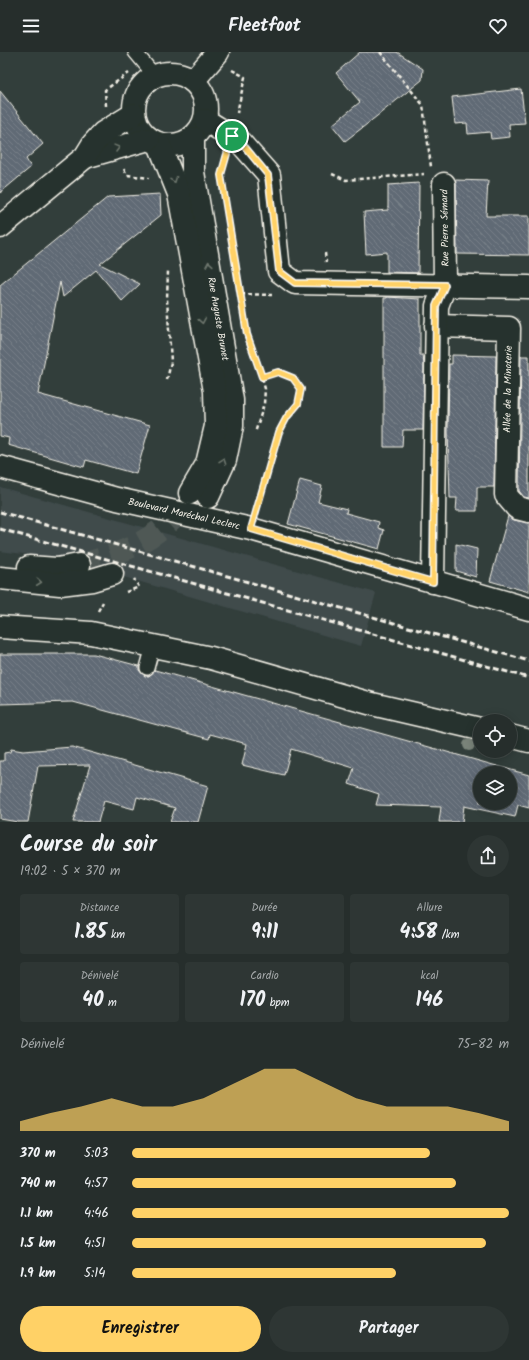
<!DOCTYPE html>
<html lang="fr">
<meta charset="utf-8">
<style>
:root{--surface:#262e2c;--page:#2e3634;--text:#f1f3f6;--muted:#a4a8a9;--line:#424a48;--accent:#ffd166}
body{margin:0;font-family:Kalam,sans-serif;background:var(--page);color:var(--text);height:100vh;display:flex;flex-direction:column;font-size:15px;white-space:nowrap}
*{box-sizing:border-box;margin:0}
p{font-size:13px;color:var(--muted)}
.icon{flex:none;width:22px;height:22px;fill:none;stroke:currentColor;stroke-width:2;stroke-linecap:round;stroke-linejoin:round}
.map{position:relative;height:770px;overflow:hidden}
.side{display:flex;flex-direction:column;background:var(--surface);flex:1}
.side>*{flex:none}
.controls{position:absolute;left:473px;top:662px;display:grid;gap:8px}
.controls a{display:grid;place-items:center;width:44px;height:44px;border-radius:50%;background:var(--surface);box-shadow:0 2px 10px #0003,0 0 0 1px var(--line);font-size:20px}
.pin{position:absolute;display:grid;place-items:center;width:34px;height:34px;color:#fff;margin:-17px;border:2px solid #fff;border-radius:50%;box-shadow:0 1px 4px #0007}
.round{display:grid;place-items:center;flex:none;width:42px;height:42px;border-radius:21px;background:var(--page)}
.headline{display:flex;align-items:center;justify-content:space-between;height:68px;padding:0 20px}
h1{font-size:22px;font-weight:700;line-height:30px}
.figures{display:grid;grid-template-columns:repeat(3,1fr);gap:6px;height:68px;padding:4px 20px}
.figures div{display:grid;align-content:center;border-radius:4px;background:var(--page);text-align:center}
.figures b{font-size:20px;font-weight:700}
.figures small{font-size:11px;font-weight:400}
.figures p{font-size:11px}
.chart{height:112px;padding:8px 20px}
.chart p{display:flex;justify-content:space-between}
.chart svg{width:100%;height:72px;margin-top:4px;fill:var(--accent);opacity:.7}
.primary-button{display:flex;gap:8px;margin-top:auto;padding:8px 20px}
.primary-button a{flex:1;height:46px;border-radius:24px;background:var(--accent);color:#111;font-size:16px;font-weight:700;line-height:46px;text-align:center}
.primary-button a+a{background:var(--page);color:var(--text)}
ul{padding:0 20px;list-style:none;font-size:13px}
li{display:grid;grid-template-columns:64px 48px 1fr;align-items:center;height:30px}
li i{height:10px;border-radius:5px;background:var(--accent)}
header{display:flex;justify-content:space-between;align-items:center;height:52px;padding:0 20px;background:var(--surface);font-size:18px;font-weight:700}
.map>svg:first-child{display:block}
</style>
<header><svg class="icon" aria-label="menu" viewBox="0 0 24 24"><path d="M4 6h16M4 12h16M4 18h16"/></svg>Fleetfoot<svg class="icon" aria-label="heart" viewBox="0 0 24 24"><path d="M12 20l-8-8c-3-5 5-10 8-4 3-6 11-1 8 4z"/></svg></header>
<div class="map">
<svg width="529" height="770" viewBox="0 0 529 770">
<defs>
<pattern id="building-back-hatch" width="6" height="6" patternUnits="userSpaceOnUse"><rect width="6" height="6" fill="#606a74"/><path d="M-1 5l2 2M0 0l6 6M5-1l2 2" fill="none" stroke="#778088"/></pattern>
</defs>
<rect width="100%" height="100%" fill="#323e3b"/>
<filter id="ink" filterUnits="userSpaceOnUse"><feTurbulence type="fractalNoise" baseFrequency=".025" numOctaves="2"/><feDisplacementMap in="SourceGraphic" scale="8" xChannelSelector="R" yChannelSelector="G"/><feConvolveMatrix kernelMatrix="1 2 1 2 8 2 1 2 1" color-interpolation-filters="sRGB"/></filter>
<g filter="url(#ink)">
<!-- built -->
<path fill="#404b4c" d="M0,435l376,106 -15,53 -299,-87 -62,-8z"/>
<!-- building -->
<path fill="url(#building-back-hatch)" stroke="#f4f1e8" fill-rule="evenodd" d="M360,0h37l26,17 -1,11 -60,48 -17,13 -13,-16 28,-23 -24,-29z
M521,37l4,34 -16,1 1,13 -19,2 -1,-7 -22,2 -1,-11 -12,1 -3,-27z
M0,39l43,53 -17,15 5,8 -31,26z
M455,128l33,1 -2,35h43v39l-72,-1 -1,-70z
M419,131l-1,90 -31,-1v-20l-21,2 -2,-42 24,-2v-25z
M160,142l1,21 -61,49 40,20 -18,17 -26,-31 -33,27 -3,-15 -22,112 112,31 -14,49 -50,-14 -2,7 -76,-22 1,-7 -9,-2v-151l108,-88z
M387,245l33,2v56h3l1,10 -1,65h-20l-1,17h-18v-149h3z
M452,303l44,1 -2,131h-17v24h-21l1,-13h-7l-2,-68 1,-66h3z
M521,304h8v142l-5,-1 -5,-6z
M300,428l22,6 -4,16 29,7 -1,4 33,9 -1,6 6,2 -5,19 -91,-25z
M508,464l6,4 15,3v69l-39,-11z
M456,492l21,5 -1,28 -20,-6z
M0,602h94l45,12v4l6,6h4l6,-6 374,105v33l-11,-3 -3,12 -51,-11 -2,16h-23l2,-15 -65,-2 3,-11 -30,-10 5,-16 -63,-19 -7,26 -42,-10 5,-21 -37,-10 -1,5 -136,-37 -73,2zM480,721h30v30h-30z
M72,695l136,39 -10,36h-28l5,-14 -38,-11 -3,12 -30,-8 -6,21h-25l17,-57 -52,1 -10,56h-10l-18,-3v-58h4v-8l6,-1 1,-3 12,2z"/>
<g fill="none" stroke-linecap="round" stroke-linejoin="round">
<!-- street-tunnel -->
<path stroke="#4f5955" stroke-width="22" stroke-dasharray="22 11" stroke-linecap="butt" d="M79,513c35,-10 68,-20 94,-47 5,-6 10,-14 14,-20"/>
<!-- lane casing -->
<g stroke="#f4f1e8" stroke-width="16">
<path id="lane" d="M135,0l20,24
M147,616l6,-22"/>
</g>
<!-- street casing -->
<g stroke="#f4f1e8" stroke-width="25">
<g id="street">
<circle cx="170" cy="57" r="36"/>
<path d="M193,29l25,-29"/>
<path d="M205,68l34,21 30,34 10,96 16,12 234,4"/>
<path id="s1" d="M193,86v34l39,228v26l-7,34 -17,37"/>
<path d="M159,92l20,50 36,197 1,35 -9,38 -17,29"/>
<path d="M85,105l64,-18"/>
<path d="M0,175l85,-70 8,-13 10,-11 31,-19"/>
<path d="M436,274l73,2 -3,167 11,13 12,3"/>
<path d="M29,515l28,2 22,-4"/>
<path d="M0,526l60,6 32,-4 20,-6"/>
<path d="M433,530l4,-276 8,-21 -1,-101"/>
</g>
</g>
<!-- secondary casing -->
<g stroke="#f4f1e8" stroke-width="25">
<g id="secondary">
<path id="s2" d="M0,415l117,32 134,30 278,80"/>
<path d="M0,575l91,6 120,25 161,46 108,25"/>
<path d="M510,684l19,5"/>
</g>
</g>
<!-- path -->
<path stroke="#f4f1e8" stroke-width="2.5" stroke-dasharray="4 3" stroke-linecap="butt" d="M380,0l43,53 8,62
M232,18l13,7 -8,36
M106,54l-1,-16 24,-17
M225,108l-4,15 26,159 15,43 3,12 -1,15 -9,29
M124,117l3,6 22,3
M332,122l14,6 78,-6
M325,201l1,9
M241,242l31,1
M167,328l4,-18 -4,-63 1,-28
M257,456l22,-76 8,-15 11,-13 3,-15 -8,-11 -15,-6 -16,5
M126,540l13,-5 -5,-8
M98,559l5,-9"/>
<!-- lane -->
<use href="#lane" stroke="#26332d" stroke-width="13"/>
<!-- street -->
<use href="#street" stroke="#26332d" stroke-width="22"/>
<!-- secondary -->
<use href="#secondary" stroke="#26332d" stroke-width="22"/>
<!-- rail -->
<path stroke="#f4f1e8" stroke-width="3" stroke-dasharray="6 3" stroke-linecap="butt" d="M0,460l529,149
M0,477l529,149"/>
</g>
<!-- trees -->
<circle fill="#7a847a" cx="469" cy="693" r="6"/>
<!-- one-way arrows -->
<defs><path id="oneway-chevron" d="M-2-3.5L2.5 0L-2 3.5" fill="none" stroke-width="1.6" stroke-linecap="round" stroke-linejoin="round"/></defs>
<g stroke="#6e766e">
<use href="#oneway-chevron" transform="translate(117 96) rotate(-15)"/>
<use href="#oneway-chevron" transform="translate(174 128) rotate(69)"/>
<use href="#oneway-chevron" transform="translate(209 212) rotate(-100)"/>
<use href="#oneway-chevron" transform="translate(202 269) rotate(80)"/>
<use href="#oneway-chevron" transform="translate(223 409) rotate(-70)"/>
<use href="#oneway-chevron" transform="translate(39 530) rotate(6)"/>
</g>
</g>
<g fill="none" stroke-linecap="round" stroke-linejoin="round" filter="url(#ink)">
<!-- route casing -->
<g stroke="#fff" stroke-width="8">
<path id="route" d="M232,84l8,5 28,34 11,96 16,12 150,2 -9,21 -3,276 -182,-53 28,-97 8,-15 11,-13 3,-15 -8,-11 -15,-6 -16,5 -15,-43 -26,-159z"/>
</g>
<!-- route -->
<use href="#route" stroke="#ffd166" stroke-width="5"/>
</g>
<g text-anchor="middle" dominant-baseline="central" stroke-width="3" stroke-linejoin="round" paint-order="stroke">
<!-- street labels -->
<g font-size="10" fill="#f4f1e8" stroke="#26332d">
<text transform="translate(445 176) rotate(-91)">Rue Pierre Sémard</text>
<text stroke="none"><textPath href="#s1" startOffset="183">Rue Auguste Brunet</textPath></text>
<text transform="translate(508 337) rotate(-89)">Allée de la Minoterie</text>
<text stroke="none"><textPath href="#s2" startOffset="190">Boulevard Maréchal Leclerc</textPath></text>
</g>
</g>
</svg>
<div class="controls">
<a><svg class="icon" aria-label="locate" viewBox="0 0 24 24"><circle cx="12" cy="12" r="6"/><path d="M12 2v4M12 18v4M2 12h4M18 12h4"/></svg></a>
<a><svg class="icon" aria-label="layers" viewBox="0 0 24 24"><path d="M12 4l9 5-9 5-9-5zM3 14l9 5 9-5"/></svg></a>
</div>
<div class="pin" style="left:232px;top:84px;background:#1e9e55"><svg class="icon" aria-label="arrive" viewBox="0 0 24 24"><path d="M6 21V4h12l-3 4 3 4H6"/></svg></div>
</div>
<section class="side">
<div class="headline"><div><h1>Course du soir</h1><p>19:02 · 5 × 370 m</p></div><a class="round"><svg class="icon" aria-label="share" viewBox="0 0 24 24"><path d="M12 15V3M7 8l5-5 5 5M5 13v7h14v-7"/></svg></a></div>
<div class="figures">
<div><p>Distance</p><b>1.85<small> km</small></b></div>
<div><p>Durée</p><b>9:11</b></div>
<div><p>Allure</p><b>4:58<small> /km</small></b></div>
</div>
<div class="figures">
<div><p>Dénivelé</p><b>40<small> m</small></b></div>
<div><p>Cardio</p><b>170<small> bpm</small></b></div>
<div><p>kcal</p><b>146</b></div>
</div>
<div class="chart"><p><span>Dénivelé</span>75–82 m</p>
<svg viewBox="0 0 160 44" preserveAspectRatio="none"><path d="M0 44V38L10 33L20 29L30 24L40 29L50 29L60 24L70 15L80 6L90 6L100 15L110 24L120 29L130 29L140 29L150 33L160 38V44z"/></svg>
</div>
<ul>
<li><b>370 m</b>5:03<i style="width:79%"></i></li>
<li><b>740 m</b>4:57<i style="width:86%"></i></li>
<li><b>1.1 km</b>4:46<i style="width:100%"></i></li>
<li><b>1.5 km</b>4:51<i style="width:94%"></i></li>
<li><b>1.9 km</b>5:14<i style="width:70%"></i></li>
</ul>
<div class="primary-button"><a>Enregistrer</a><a>Partager</a></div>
</section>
